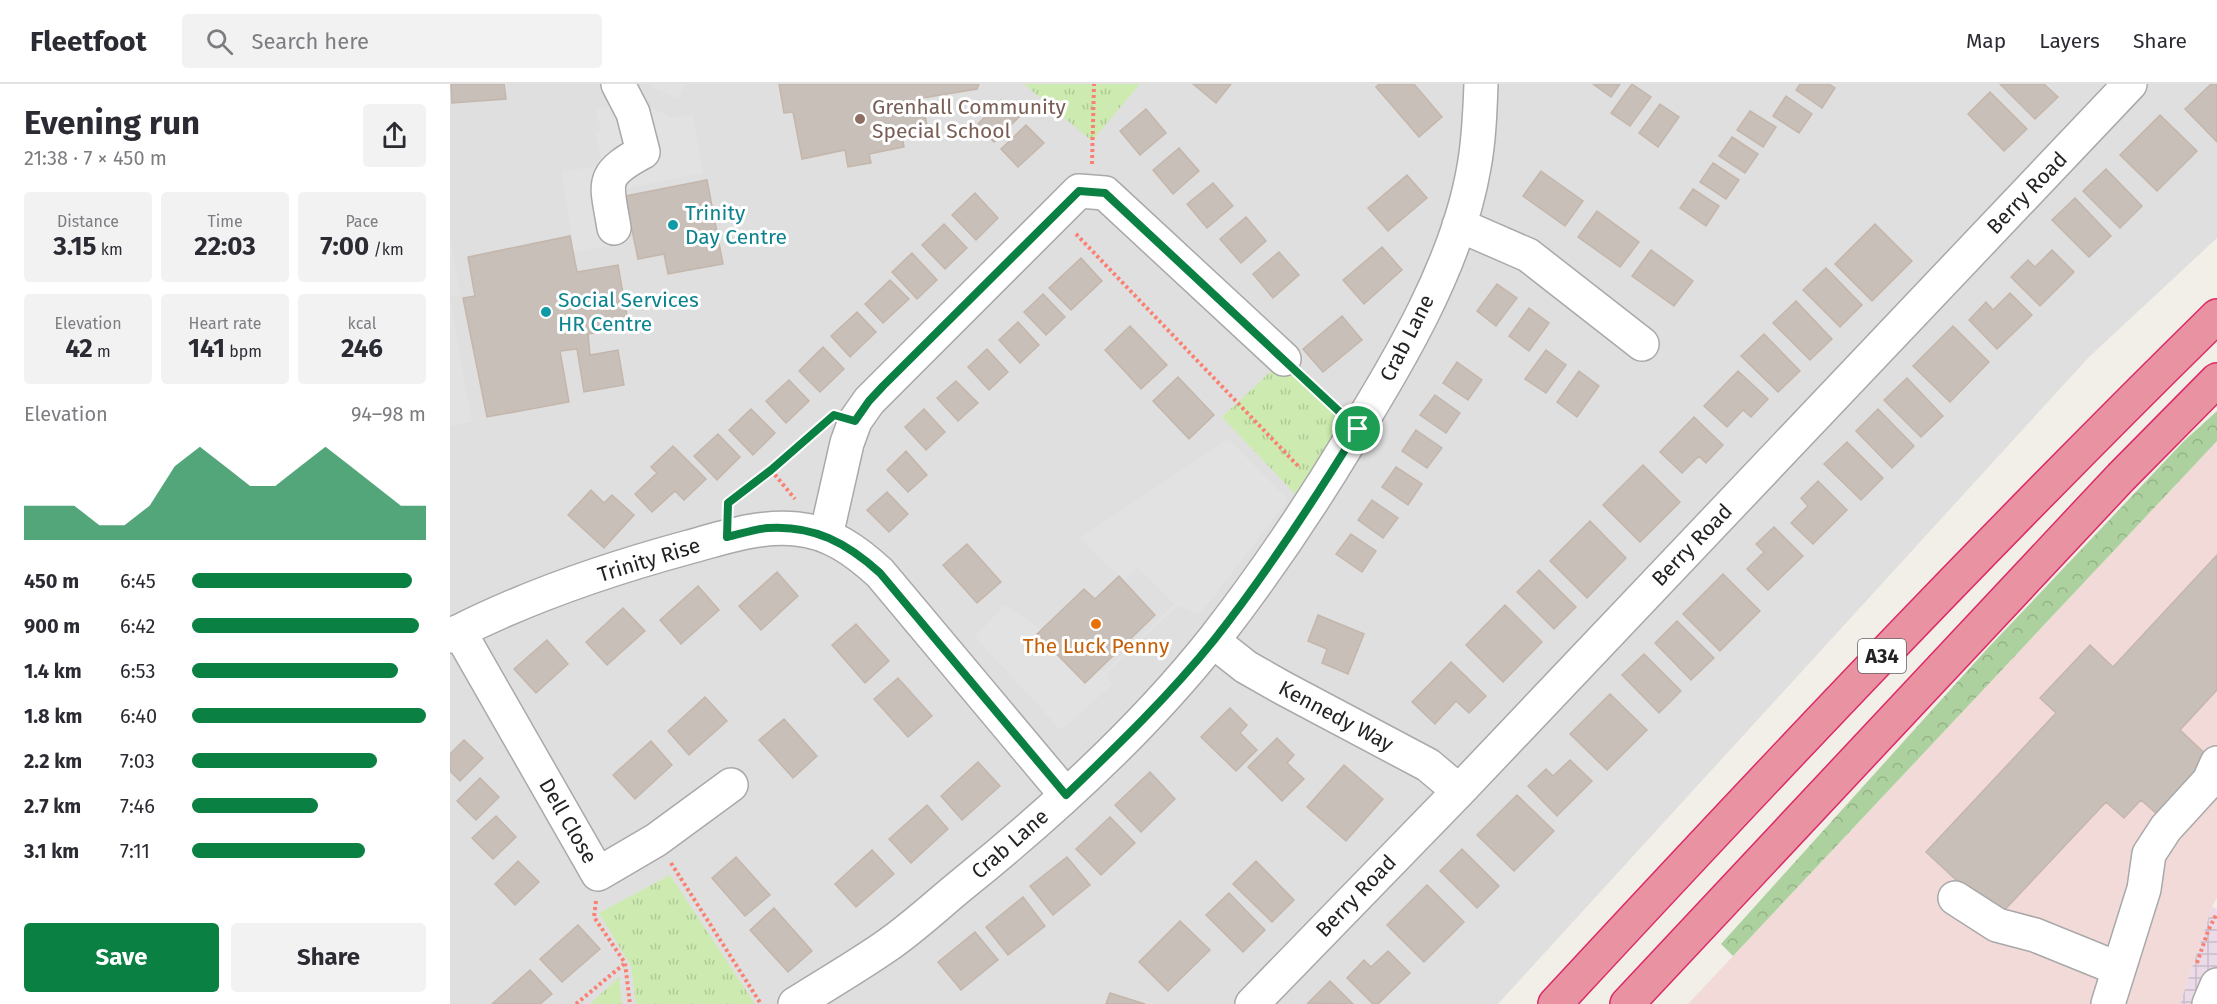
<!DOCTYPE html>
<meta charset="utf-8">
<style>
:root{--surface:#fff;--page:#f2f2f3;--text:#2b2b33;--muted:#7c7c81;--line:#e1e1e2;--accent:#0b8043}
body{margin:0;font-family:"Fira Sans",sans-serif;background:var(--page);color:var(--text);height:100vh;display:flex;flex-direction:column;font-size:22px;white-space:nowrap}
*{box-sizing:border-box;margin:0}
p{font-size:20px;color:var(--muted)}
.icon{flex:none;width:33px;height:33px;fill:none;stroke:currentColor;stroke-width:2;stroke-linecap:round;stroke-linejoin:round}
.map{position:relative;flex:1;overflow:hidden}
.drawer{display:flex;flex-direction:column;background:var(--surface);width:450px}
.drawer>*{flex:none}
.pin{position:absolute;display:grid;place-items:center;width:51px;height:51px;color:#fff;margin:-26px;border:3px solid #fff;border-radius:50%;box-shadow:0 2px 6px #0007}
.round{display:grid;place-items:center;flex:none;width:63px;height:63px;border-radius:6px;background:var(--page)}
.headline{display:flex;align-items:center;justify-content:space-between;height:102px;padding:0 24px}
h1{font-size:33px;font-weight:700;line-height:45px}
.figures{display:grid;grid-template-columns:repeat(3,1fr);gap:9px;height:102px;padding:6px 24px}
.figures div{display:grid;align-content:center;border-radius:6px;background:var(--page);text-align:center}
.figures b{font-size:26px;font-weight:700}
.figures small{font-size:16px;font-weight:400}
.figures p{font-size:16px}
.chart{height:168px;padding:12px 24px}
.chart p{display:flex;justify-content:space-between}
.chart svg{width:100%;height:108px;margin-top:6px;fill:var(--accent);opacity:.7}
.action{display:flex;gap:12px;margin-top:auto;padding:12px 24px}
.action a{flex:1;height:69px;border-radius:6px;background:var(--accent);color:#fff;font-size:24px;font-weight:700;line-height:69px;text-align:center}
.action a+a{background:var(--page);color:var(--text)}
ul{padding:0 24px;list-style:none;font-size:20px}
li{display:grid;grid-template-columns:96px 72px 1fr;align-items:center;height:45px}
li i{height:15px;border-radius:8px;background:var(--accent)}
header{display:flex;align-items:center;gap:36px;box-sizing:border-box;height:84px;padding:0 30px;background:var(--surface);border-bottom:2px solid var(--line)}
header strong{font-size:28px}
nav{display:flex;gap:33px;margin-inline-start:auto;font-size:21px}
.search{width:420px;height:54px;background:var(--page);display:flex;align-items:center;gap:15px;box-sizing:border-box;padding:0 21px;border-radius:6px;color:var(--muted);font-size:22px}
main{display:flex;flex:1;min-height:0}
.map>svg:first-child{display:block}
</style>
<header>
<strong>Fleetfoot</strong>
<div class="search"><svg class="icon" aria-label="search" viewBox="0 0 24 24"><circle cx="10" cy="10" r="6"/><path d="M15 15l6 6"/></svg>Search here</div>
<nav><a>Map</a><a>Layers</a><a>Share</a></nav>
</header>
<main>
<section class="drawer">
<div class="headline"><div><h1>Evening run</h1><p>21:38 · 7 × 450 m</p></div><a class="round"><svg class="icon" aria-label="share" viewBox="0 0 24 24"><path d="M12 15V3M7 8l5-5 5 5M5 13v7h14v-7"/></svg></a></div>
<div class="figures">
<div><p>Distance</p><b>3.15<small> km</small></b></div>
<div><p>Time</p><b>22:03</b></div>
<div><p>Pace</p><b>7:00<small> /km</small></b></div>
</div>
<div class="figures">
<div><p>Elevation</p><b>42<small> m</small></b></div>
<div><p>Heart rate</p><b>141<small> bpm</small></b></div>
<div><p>kcal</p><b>246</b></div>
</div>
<div class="chart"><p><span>Elevation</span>94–98 m</p>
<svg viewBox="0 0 160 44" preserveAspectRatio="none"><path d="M0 44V30L10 30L20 30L30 38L40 38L50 30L60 14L70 6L80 14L90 22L100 22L110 14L120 6L130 14L140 22L150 30L160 30V44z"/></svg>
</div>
<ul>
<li><b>450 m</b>6:45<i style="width:94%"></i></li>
<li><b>900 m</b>6:42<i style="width:97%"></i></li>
<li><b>1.4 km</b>6:53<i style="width:88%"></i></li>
<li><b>1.8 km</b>6:40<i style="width:100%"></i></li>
<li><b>2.2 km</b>7:03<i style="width:79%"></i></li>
<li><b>2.7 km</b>7:46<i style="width:54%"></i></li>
<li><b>3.1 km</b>7:11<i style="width:74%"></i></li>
</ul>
<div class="action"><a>Save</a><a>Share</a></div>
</section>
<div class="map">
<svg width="1767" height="920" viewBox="0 0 1767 920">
<defs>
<pattern id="industrial-grid" width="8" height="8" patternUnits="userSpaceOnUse" patternTransform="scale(1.5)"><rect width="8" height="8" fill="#ebdbe8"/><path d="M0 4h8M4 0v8" fill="none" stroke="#c9bcc7"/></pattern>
<pattern id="grass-tufts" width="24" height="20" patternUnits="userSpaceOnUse" patternTransform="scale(1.5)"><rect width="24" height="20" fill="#cdebb0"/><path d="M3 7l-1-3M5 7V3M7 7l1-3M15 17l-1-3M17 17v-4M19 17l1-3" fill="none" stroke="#b0c997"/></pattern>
<pattern id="forest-crowns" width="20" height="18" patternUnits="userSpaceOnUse" patternTransform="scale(1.5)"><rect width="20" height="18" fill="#add19e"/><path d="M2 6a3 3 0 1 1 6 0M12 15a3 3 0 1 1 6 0" fill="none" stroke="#95b388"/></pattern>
</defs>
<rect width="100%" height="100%" fill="#f2efe9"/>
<!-- residential -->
<path fill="#e0dfdf" d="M0,0h1767v154l-129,120 -590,646h-1048z"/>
<!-- commercial -->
<path fill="#f2dad9" d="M1767,357v456l-5,10 -32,97h-492z"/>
<!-- industrial -->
<path fill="url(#industrial-grid)" d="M1762,823l5,2v95h-37z"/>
<!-- grass -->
<path fill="url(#grass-tufts)" d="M574,0h116l-48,57z
M834,275l65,61 -52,76 -75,-79z
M220,791l85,129h-119l-5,-38 -32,-53z
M169,893l3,27h-32z"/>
<!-- forest -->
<path fill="url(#forest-crowns)" d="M1767,327v30l-484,515 -12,-12 266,-295 197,-208z"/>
<!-- parking -->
<path fill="#e2e2e2" d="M204,0h32l-7,15 -27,-12z
M187,16l34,18 22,-4 10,59 -81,16 -4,22 5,33 -49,8 -13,-80 41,-7 -7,-33 6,-1 -5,-21z
M0,154l10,56 -10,2z
M0,213l22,125 -22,4z
M778,355l60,61 -88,114 -23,-8 -72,69 8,9 -52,46 -86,-93 30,-32 99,67 70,-68 -36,-36 -15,13 -43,-43z"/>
<!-- building -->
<path fill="#c7bfb8" stroke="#c4b6ab" stroke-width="1.5" d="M1,0h53l2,15 -54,4z
M329,0h200l-2,5 -55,9 5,28 -26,4 3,17 -35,7 2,9 -23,4 -3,-17 -43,9 -9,-47 -9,1z
M743,0h38l-15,19z
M929,0h35l28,33 -23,20 -43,-50z
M1143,0h27l-9,13z
M1182,0l19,13 -21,29 -19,-13z
M1350,0h29l6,4 -13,20 -26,-18z
M1550,0h44l14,13 -23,22z
M1761,0h6v58l-32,-33z
M1540,8l37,37 -23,22 -36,-37z
M1336,12l26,18 -13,19 -26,-17z
M551,16l18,17 -25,25 -17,-17z
M1210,20l19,13 -21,30 -19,-14z
M696,25l20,24 -26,22 -20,-24z
M1300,27l26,16 -13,20 -26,-17z
M1710,31l37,36 -40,40 -37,-36z
M576,41l18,18 -26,24 -17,-18z
M1282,53l26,17 -13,19 -26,-17z
M729,64l20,23 -26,23 -20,-24z
M1263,79l26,17 -13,19 -26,-17z
M1656,85l36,37 -22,22 -37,-37z
M1091,87l42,30 -18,25 -42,-30z
M957,91l20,23 -39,33 -20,-23z
M257,96l16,84 -55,10 -4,-20 -26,5 -13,-63z
M763,99l20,23 -26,22 -20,-24z
M1243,105l26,17 -13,20 -26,-18z
M525,109l23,25 -22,22 -24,-25z
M1625,114l36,38 -22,21 -37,-37z
M1147,127l42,31 -19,25 -42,-30z
M796,133l20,24 -25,22 -21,-24z
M494,140l23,24 -22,21 -23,-24z
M1425,140l37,37 -40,40 -37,-37z
M120,152l7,36 41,-7 11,62 -41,7 2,21 28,-5 6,35 -40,7 -7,-43 -17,2 9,51 -82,15 -24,-119 12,-2 -7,-39z
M932,163l20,23 -38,34 -21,-24z
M1201,166l42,31 -19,25 -42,-30z
M1602,166l22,22 -34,34 -29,-29 17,-17 7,7z
M829,168l20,23 -26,23 -20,-24z
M462,169l25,27 -20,19 -25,-27z
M631,174l21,23 -31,29 -22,-22z
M1376,184l36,37 -22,22 -37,-37z
M440,196l19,19 -26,24 -18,-19z
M1047,200l20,14 -21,28 -19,-15z
M1560,209l22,22 -35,34 -28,-29 17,-18 7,8z
M593,210l22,23 -19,18 -22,-23z
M1346,217l36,38 -22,21 -37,-37z
M1079,224l20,15 -20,28 -20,-15z
M407,228l19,20 -26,25 -19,-21z
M892,232l20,24 -39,32 -20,-23z
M568,238l21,23 -19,18 -21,-23z
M680,242l37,39 -26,24 -36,-39z
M1503,242l36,36 -39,40 -37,-36z
M1314,250l36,37 -22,21 -37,-36z
M373,263l21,22 -24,23 -21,-21z
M537,265l21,23 -19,18 -21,-23z
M1096,266l20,15 -20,28 -21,-14z
M1007,278l25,18 -14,20 -25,-17z
M1129,287l20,15 -22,31 -20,-15z
M1288,287l30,28 -17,18 -8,-7 -16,17 -23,-21z
M728,293l36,38 -25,24 -36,-38z
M1457,294l36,38 -22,21 -37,-37z
M339,296l20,21 -23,22 -20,-22z
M506,297l22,22 -20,18 -21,-23z
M985,311l25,18 -14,20 -26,-18z
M301,325l24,24 -22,22 -24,-25z
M474,325l21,23 -19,18 -21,-23z
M1428,325l36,37 -22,22 -36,-37z
M1244,333l29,28 -17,18 -7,-7 -17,17 -22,-21z
M966,346l26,18 -15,20 -25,-17z
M268,350l22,23 -23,23 -23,-24z
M1397,358l36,36 -22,22 -37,-36z
M223,362l33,33 -22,21 -9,-9 -23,21 -17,-18 22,-21 -6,-6z
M456,367l21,24 -19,17 -21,-22z
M1193,381l37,37 -40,40 -37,-37z
M946,383l26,17 -14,21 -26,-18z
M1368,397l29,29 -34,34 -22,-21 17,-17 -7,-8z
M141,406l13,13 8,-8 22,20 -30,33 -36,-33z
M437,408l21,22 -19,18 -22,-22z
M922,416l26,18 -15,20 -25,-18z
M1140,437l36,37 -39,40 -37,-37z
M1324,443l29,29 -35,34 -21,-21 17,-17 -8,-8z
M901,450l25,17 -14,21 -26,-18z
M517,460l34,38 -24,21 -34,-38z
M1767,471v135l-37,40 32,30 -53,56 -18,-16 -17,18 -18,-16 -109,116 -71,-66 130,-139 -16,-15 50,-53 23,22z
M1089,486l37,37 -22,22 -37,-37z
M327,488l21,24 -37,34 -22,-24z
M1273,490l37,37 -40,40 -37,-37z
M669,492l36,39 -70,68 -48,-49 47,-45 11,10z
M248,502l21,24 -38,34 -21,-24z
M1055,521l37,37 -39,40 -37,-37z
M173,524l22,23 -38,34 -21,-23z
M868,531l46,19 -16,40 -26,-11 5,-14 -19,-8z
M1227,537l37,37 -23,22 -36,-37z
M406,540l33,37 -24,22 -33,-38z
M97,556l21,24 -32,29 -22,-24z
M1194,570l37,37 -22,22 -37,-38z
M1001,578l35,34 -17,17 -13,-12 -21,23 -23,-22z
M448,594l34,38 -24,21 -34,-38z
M1160,610l37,36 -40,40 -37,-36z
M255,613l22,24 -38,34 -21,-24z
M780,624l17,17 -7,8 17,17 -21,21 -35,-34z
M334,635l33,37 -24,22 -34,-38z
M827,654l17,17 -7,8 17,16 -22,22 -34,-34z
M14,656l19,18 -23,23 -10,-10v-17z
M201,657l21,24 -37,34 -22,-24z
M1120,676l22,21 -35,35 -29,-30 18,-17 7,7z
M528,678l22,24 -38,34 -21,-24z
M894,681l39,34 -37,42 -39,-34z
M700,688l25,27 -34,33 -26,-27z
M30,694l19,19 -23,23 -19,-19z
M1067,711l37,36 -40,40 -37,-36z
M477,721l21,24 -37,34 -22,-24z
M46,732l20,21 -23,22 -21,-21z
M660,733l25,26 -34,32 -25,-26z
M1012,765l37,37 -22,22 -37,-37z
M422,766l22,24 -38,33 -21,-23z
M286,773l34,38 -25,21 -33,-38z
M617,773l23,28 -37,30 -23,-29z
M68,777l21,21 -24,23 -20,-21z
M806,777l38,39 -22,22 -39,-38z
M977,801l37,37 -40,40 -37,-37z
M779,809l36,37 -22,22 -37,-37z
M573,813l22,29 -37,29 -22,-28z
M324,824l38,43 -24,21 -38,-42z
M730,837l30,29 -42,41 -29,-29z
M128,841l22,24 -38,33 -22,-23z
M525,848l23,28 -37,30 -23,-28z
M938,867l22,22 -32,31h-5l-26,-26 17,-18 7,7z
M80,886l22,24 -12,10h-48z
M880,897l23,23 -45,-1z
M660,909l35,11h-39z"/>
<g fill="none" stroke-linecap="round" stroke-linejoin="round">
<!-- minor casing -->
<g stroke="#a9a9a9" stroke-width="36">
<path id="minor" d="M1009,141l69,30 114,89
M164,144c-7,-45 -16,-52 29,-76l-10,-39 -15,-29
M376,452l21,-93 8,-22 14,-20 210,-210 26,2 179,166
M9,547l139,243 58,-34 75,-55
M0,552c75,-39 158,-67 239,-89 36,-10 71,-22 108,-18 33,3 59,22 83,44l186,222
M763,557l33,26 37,21 145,77 31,26
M1505,814l42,27 38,10 84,34
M345,920c30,-19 61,-37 90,-57 28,-19 53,-43 79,-64 89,-72 180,-155 251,-245 49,-63 93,-128 134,-196 51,-82 109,-180 125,-275 5,-27 6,-55 7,-83
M802,920l207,-213 671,-707
M1658,920l36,-115 5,-35 17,-26 43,-47 8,-18
M1759,920l8,-19"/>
</g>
<!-- highway casing -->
<g stroke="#dc2a67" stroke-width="36">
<path id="highway" d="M1105,920c216,-233 435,-465 662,-688
M1177,920l494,-527 96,-97"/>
</g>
<!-- path -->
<path stroke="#fa8072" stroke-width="4" stroke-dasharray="3 3" stroke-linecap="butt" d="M642,80l2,-80
M626,150l223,233
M854,294l32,30
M321,386l24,29
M278,422v-3l43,-33 49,-42
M221,779l90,141
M146,817l-2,16 31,46 5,41
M1747,879l11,-32 9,-18
M126,920l48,-40"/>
<!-- minor -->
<use href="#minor" stroke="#fff" stroke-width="33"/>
<!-- highway -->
<use href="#highway" stroke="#e892a2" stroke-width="33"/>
</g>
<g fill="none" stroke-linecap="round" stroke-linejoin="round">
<!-- route casing -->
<g stroke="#fff" stroke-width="12">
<path id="route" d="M629,107l26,2 253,236c-45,73 -91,144 -144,211 -45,56 -97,106 -148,155l-186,-222c-33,-30 -66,-48 -112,-45 -14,1 -28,6 -41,9l1,-34 43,-33 63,-55 21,6 14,-20 14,-15z"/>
</g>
<!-- route -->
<use href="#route" stroke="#0b8043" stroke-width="8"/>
</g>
<!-- markers -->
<circle fill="#8d6e63" stroke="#fff" stroke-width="2" cx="410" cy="35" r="6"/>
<g fill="#0f9aa8" stroke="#fff" stroke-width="2">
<circle cx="223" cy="141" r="6"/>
<circle cx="96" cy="228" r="6"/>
</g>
<circle fill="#e8710a" stroke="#fff" stroke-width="2" cx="646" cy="540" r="6"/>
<g text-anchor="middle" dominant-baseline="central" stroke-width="6" stroke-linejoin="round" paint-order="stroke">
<!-- shield labels -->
<rect fill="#fff" stroke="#646464" stroke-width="1.5" x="1408" y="555" width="48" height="34" rx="4.5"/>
<g font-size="20" font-weight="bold" fill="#222">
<text x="1432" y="572">A34</text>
</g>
<!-- education labels -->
<g font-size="21" fill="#785e54" stroke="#fff" text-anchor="start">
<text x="422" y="23">Grenhall Community<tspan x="422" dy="24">Special School</tspan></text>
</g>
<!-- street labels -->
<g font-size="21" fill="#222" stroke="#fff">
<text transform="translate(1577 109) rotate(-46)">Berry Road</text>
<text transform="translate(957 254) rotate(-63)">Crab Lane</text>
<text transform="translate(1242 461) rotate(-46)">Berry Road</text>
<text transform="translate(199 476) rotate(-17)">Trinity Rise</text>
<text transform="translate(886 632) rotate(28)">Kennedy Way</text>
<text transform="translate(118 737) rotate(60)">Dell Close</text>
<text transform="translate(560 760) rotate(-41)">Crab Lane</text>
<text transform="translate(906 812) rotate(-46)">Berry Road</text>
</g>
<!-- culture labels -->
<g font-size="21" fill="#0d838f" stroke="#fff" text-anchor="start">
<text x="235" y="129">Trinity<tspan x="235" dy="24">Day Centre</tspan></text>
<text x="108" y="216">Social Services<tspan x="108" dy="24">HR Centre</tspan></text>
</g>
<!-- food labels -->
<g font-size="21" fill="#c56008" stroke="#fff">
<text x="646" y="562">The Luck Penny</text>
</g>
</g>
</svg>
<div class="pin" style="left:908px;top:345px;background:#1e9e55"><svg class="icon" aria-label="arrive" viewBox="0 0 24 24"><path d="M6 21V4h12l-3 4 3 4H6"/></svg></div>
</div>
</main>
